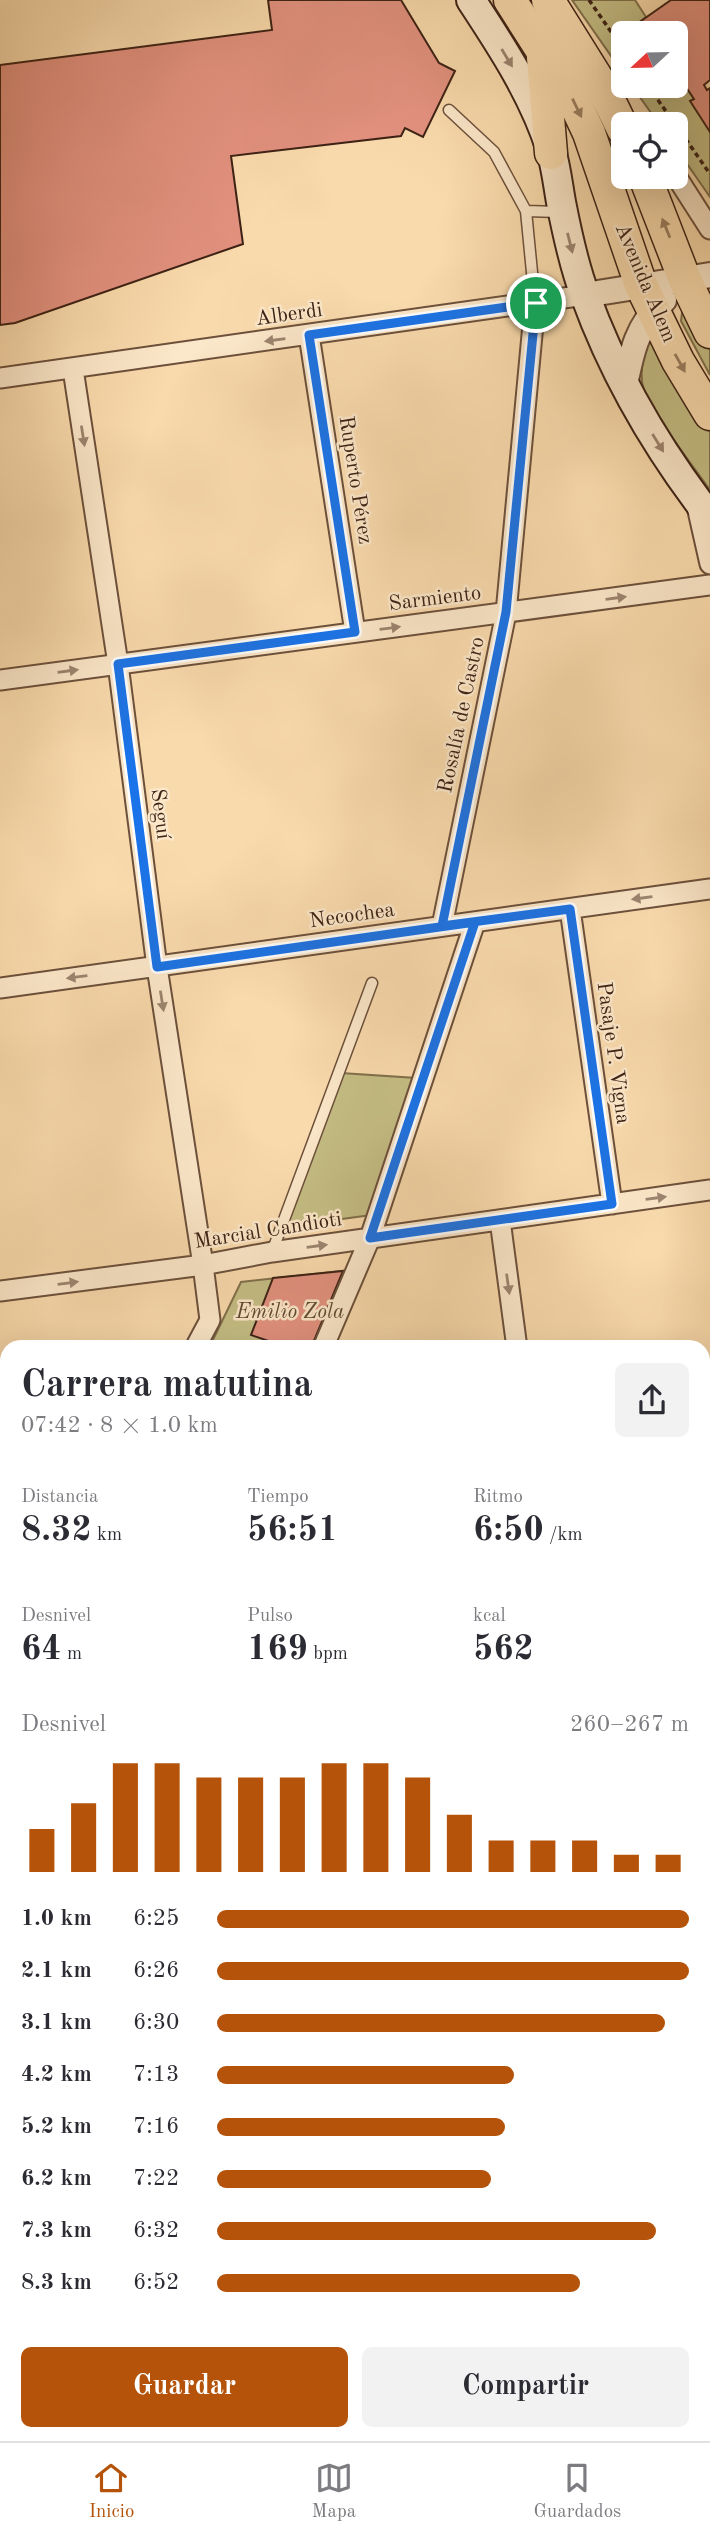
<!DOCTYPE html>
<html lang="es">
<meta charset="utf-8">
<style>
:root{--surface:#fff;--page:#f2f2f3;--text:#2b2b33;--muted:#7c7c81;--line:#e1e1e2;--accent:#b45309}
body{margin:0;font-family:"Old Standard TT",serif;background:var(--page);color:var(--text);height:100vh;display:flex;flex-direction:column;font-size:26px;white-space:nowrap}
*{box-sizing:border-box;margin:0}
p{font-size:23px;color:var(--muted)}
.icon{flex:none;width:38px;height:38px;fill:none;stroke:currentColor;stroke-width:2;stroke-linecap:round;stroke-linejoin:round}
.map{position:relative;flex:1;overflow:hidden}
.sheet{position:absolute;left:0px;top:1340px;width:710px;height:1101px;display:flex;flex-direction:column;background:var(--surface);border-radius:21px 21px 0 0;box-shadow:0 7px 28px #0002}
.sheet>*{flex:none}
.needle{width:46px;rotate:248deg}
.buttons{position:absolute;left:611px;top:21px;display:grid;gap:14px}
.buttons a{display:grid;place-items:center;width:77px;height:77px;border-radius:10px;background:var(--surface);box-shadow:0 7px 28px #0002;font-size:35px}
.pin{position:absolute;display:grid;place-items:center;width:60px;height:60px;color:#fff;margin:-30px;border:4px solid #fff;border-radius:50%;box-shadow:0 2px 7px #0007}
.round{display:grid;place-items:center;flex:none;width:74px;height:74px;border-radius:10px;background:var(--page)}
.overview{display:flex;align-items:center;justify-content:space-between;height:119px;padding:0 21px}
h1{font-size:38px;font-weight:600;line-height:52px}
.figures{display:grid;grid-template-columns:repeat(3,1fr);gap:10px;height:119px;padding:7px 21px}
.figures div{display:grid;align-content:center}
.figures b{font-size:35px;font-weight:600}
.figures small{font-size:19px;font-weight:400}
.figures p{font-size:19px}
.chart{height:196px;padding:14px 21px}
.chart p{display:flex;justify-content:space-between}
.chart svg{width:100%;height:126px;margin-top:7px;stroke:var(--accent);stroke-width:6}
.action{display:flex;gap:14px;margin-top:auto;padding:14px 21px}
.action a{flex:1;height:80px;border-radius:10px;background:var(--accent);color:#fff;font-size:28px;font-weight:600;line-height:80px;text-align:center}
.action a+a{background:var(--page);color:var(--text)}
ul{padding:0 21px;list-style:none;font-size:23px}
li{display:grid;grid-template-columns:112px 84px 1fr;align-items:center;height:52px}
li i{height:18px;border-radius:9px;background:var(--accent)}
.tab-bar{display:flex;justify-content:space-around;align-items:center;height:98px;border-top:2px solid var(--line);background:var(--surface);font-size:19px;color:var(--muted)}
.tab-bar a{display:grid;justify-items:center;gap:4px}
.tab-bar .on{color:var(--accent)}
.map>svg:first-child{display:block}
</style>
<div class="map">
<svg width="710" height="2441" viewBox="0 0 710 2441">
<rect width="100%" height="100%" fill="#f9daac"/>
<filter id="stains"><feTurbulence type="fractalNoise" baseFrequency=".00286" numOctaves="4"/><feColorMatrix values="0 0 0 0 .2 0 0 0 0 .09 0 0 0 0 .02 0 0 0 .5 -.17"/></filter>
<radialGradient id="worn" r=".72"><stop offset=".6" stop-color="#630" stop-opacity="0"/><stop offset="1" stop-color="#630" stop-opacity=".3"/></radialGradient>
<!-- green -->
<path fill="#c4bd84" stroke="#80704c" stroke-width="2" d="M572,0h63l11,17 -5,4 8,12h-26v40z
M676,72l34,51v74l-34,-49v-24h-17l-27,-38h44z
M687,311l23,39v25l-29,-54 1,-8z
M655,329l55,97v64c-15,-21 -67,-88 -68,-109 -2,-20 4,-35 13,-52z
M341,1073l75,5 -45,137 -88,12z
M350,1270l-34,77 -107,1 32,-66z
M710,1768v157l-6,1v-155z"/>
<!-- building -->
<path fill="#e2917f" stroke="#3d2215" stroke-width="2" d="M268,0h133l38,63 16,8 -32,66 -18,-9 -4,8 -170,20 12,88 -228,79 -15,2v-260l272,-35z
M671,0h39v80l-6,5 3,5 3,-2v44l-20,-31 4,-2 -18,-27v-39h-27l-8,-12z
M343,1271l-32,77h-22l-38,-13 22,-57z"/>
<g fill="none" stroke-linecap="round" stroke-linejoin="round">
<!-- service casing -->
<g stroke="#6c503b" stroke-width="13">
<path id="service" d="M449,110l45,42 32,59 33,1
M526,211l9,92
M272,1252l100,-269
M704,1933l6,-1"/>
</g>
<!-- minor casing -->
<g stroke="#6c503b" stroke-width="23">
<path id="minor" d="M676,176l34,53
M309,335l46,297
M73,369l45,295 39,303 46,298 7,55 -15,28
M0,378l585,-83
M696,502l14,62
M0,680l710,-95
M570,909l42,295
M442,926l64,-313 29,-310
M0,988l710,-99
M500,1220l17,128
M0,1291l203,-26 69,-13 438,-62
M323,1348l47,-110 105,-316
M704,1516l6,-1
M0,1600l7,-1
M704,1724l6,-1
M0,1727l7,-14
M704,1748l6,-3
M0,1902l7,-1
M704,2135l6,-1
M0,2137l7,75
M0,2230l7,-3
M37,2434l1,7
M407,2434l1,7"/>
</g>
<!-- tertiary casing -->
<g stroke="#6c503b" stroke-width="28">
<path id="tertiary" d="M585,295l125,-20
M625,385c7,-35 12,-59 39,-85"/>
</g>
<!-- secondary casing -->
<g stroke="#3d2215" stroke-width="32">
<path id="secondary" d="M471,0c31,47 63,96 80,150 5,17 7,35 10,52 6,31 13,64 24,93 29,80 73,155 125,222"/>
</g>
<!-- trunk casing -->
<g stroke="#3d2215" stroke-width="35">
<path id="trunk" d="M510,0l63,99 16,34 52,152 37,76 32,53
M548,0l55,88 20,41
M543,58l8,95
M645,177l40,103 25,52"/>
</g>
<!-- path -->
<path stroke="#3d2215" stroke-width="3.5" stroke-dasharray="5 3.5" stroke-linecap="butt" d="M589,0l34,49
M648,86l27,38
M676,125l34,49"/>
<!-- service -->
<use href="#service" stroke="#fbe7c9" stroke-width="10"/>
<!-- minor -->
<use href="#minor" stroke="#fbe7c9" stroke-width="19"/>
<!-- tertiary -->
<use href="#tertiary" stroke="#fbe7c9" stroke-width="24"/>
<!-- secondary -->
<use href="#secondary" stroke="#fbe7c9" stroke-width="28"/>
<!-- trunk -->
<use href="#trunk" stroke="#f9daac" stroke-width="32"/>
</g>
<!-- one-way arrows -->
<defs><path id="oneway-solid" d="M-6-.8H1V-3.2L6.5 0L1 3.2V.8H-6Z" transform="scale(1.75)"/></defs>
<g fill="#9c846f">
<use href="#oneway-solid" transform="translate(507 58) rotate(59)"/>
<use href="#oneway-solid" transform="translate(570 243) rotate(76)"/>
<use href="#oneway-solid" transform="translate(275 340) rotate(172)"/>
<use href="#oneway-solid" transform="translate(83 436) rotate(81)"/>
<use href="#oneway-solid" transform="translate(658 443) rotate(58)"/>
<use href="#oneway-solid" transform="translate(616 598) rotate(-8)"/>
<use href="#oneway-solid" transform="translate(390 628) rotate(-7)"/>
<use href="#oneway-solid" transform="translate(68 671) rotate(-8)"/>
<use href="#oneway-solid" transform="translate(642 898) rotate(172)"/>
<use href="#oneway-solid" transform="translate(77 977) rotate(173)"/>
<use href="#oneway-solid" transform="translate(162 1001) rotate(81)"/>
<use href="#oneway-solid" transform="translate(656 1198) rotate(-8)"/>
<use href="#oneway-solid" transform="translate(317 1246) rotate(-8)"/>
<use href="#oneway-solid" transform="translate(68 1283) rotate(-7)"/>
<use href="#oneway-solid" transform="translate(508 1284) rotate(82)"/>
</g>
<g fill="#9b7e60">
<use href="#oneway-solid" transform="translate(577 108) rotate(64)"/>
<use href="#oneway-solid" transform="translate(666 228) rotate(-112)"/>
<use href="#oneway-solid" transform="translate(680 363) rotate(61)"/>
</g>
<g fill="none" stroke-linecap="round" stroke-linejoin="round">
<!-- route casing -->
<g stroke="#fff" stroke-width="14">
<path id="route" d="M536,303l-227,32 46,297 -237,32 39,303 318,-45 -105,316 242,-34 -42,-295 -128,17 64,-314 30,-309"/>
</g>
<!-- route -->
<use href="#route" stroke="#1a73e8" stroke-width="9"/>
</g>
<g text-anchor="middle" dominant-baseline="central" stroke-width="5" stroke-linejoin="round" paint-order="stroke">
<!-- street labels -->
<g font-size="21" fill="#3d2215" stroke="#fbe7c9">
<text transform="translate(645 283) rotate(67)">Avenida Alem</text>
<text transform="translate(289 315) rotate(-8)">Alberdi</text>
<text transform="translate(355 480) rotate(81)">Ruperto Pérez</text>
<text transform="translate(435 599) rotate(-7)">Sarmiento</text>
<text transform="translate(462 715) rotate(-78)">Rosalía de Castro</text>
<text transform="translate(160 814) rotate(83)">Seguí</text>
<text transform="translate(352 916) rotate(-8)">Necochea</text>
<text transform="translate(613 1053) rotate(82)">Pasaje P. Vigna</text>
<text transform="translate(268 1231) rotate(-9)">Marcial Candioti</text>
</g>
<!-- park labels -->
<g font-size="21" font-style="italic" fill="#5f4931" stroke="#fbe7c9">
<text x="290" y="1312">Emilio Zola</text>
</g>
</g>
<rect width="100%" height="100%" filter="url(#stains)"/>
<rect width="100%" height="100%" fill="url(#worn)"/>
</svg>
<div class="buttons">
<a><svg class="needle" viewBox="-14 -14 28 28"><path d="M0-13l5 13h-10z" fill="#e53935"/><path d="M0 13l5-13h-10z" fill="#7c7c81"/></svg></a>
<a><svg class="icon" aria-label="locate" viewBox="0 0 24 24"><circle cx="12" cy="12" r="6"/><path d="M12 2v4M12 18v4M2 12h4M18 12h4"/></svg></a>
</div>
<div class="pin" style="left:536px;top:303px;background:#1e9e55"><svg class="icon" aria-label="arrive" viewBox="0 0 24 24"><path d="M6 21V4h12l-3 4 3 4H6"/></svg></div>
<section class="sheet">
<div class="overview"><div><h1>Carrera matutina</h1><p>07:42 · 8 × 1.0 km</p></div><a class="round"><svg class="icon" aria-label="share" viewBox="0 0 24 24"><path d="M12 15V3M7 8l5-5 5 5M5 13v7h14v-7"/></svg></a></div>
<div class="figures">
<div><p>Distancia</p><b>8.32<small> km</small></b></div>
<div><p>Tiempo</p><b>56:51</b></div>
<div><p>Ritmo</p><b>6:50<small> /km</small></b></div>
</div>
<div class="figures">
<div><p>Desnivel</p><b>64<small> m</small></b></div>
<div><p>Pulso</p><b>169<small> bpm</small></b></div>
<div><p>kcal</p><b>562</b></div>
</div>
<div class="chart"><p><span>Desnivel</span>260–267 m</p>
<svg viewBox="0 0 160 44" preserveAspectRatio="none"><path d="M5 44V29M15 44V20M25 44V6M35 44V6M45 44V11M55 44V11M65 44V11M75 44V6M85 44V6M95 44V11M105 44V24M115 44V33M125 44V33M135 44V33M145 44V38M155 44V38"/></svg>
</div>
<ul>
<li><b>1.0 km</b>6:25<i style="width:100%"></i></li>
<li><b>2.1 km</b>6:26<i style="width:100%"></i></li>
<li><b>3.1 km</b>6:30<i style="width:95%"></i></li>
<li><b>4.2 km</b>7:13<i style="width:63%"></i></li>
<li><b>5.2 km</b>7:16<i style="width:61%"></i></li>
<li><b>6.2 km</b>7:22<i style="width:58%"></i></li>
<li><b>7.3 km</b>6:32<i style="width:93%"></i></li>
<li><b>8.3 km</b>6:52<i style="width:77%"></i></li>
</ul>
<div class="action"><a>Guardar</a><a>Compartir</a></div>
</section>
</div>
<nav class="tab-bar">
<a class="on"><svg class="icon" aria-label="home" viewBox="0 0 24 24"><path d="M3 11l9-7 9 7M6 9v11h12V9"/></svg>Inicio</a>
<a><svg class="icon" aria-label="map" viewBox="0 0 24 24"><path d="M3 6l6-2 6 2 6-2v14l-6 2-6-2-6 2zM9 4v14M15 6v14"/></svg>Mapa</a>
<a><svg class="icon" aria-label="saved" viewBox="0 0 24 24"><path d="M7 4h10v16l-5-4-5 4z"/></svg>Guardados</a>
</nav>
